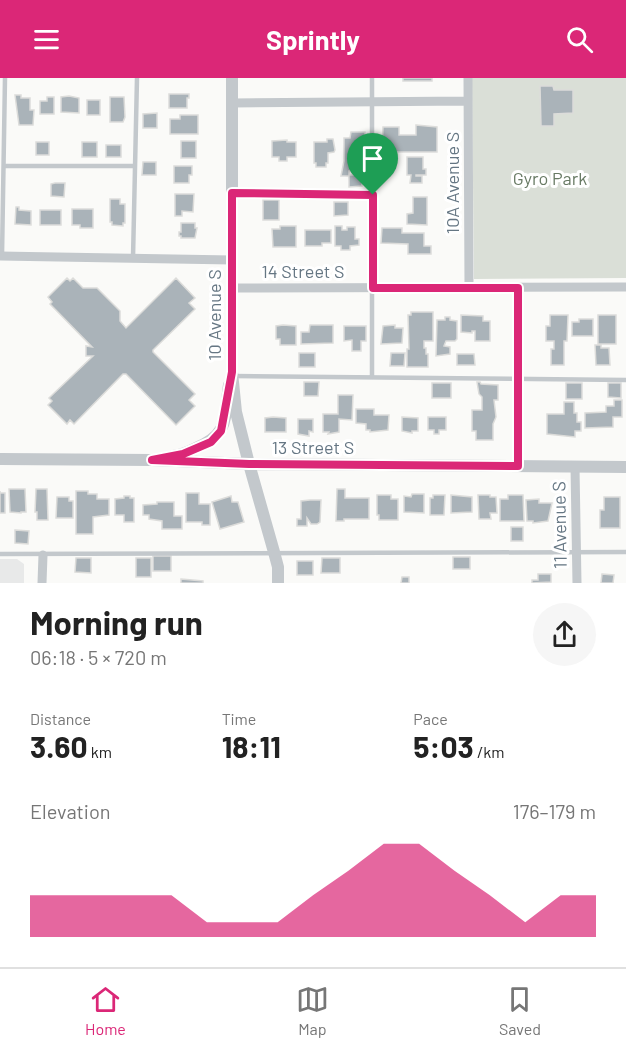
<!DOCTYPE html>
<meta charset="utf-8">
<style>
:root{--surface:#fff;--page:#f6f6f6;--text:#222;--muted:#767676;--line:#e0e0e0;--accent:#db2777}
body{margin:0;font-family:Barlow,sans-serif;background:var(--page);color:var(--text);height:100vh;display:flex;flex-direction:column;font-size:22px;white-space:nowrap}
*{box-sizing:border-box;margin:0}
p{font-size:20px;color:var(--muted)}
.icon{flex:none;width:33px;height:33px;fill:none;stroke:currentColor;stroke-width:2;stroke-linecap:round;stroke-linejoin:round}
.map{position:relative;height:505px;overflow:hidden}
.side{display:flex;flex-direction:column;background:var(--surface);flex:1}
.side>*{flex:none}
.pin{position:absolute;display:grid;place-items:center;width:51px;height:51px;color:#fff;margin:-62px -26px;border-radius:50% 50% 50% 0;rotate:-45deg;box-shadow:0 0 6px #0007}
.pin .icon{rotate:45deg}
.round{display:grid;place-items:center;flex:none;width:63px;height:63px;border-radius:32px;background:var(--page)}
.headline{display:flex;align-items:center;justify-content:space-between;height:102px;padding:0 30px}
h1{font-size:33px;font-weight:700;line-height:45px}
.figures{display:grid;grid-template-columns:repeat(3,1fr);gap:9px;height:102px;padding:6px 30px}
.figures div{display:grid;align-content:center}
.figures b{font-size:30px;font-weight:700}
.figures small{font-size:16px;font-weight:400}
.figures p{font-size:16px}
.chart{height:168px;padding:12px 30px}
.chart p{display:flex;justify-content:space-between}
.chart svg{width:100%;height:108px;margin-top:6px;fill:var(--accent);opacity:.7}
header{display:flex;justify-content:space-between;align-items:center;height:78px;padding:0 30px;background:var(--accent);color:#fff;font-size:27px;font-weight:700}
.tab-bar{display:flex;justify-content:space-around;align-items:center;height:84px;border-top:2px solid var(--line);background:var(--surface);font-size:16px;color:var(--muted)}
.tab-bar a{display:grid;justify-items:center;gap:3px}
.tab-bar .on{color:var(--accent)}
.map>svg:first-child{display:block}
</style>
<header><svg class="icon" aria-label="menu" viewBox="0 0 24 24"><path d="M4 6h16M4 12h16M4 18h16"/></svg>Sprintly<svg class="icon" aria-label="search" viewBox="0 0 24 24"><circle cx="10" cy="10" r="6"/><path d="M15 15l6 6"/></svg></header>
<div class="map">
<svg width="626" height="505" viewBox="0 0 626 505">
<rect width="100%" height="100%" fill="#fafaf8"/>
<!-- built -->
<path fill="#e8e9e9" d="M0,481h17l7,5v19h-24z"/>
<!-- green -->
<path fill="#dadfd7" d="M472,0h154v200l-152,1z"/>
<!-- building -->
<path fill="#aab3b9" stroke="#dcdcda" stroke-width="1.5" d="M403,0h29v3h-29z
M540,8h13l1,4h19v23l-19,1v12h-13z
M169,16h20v4h-2v10h-18z
M15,17h6v3h9v12h4l-1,15h-14z
M69,18l10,2v15l-18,-1v-15z
M47,19h7v17h-14v-13h7z
M110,19h14l1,20 -2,5h-13z
M87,22h13v15h-13z
M157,35v15h-14v-14z
M180,37h18v19h-28v-15h10z
M416,47l21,2v25h-55l1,-25h16v8h17z
M351,54h14v13h-5v26h-11v4h13v11l-13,1v-11h-8l3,-15v-23h6z
M327,61h6l2,11 -1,2 -6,1v10h-2v4h-10v-4h-2v-21h13z
M287,62v2h9v15h-9v4h-8v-4h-7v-16z
M181,63h15v17h-15z
M36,64h13v13h-13z
M82,64h15v15h-15z
M106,67h15v12h-15z
M407,79h16v12h3v6h-10v1h6v7h-12l1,-8h-4z
M143,84h13v13h-14z
M174,88h18v9h-3v8h-15z
M55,105h10l-1,14 -13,-1v-12z
M175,116h19l-1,18 -11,-1v5h-7z
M413,119h14v28l-20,-1v-10l6,-1z
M110,121h10v5h5v19h-2v3l-11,-1v-3h-2z
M263,122h16v20h-16z
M334,124h14v13l-14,1z
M16,129h3v3l12,1v14l-16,-1z
M72,131h21v19h-13v-3h-8z
M40,132h21v15h-21z
M181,145h14v5h2l-2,10h-14v-2h-2v-4h2z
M280,148h16v21h-23l-1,-18h8z
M335,148h7v4h5v-3h8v12h4v6l-9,1v4h-9v-4h-6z
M382,150h20v5h22v13h7v8h-23v-10l-27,-1z
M305,152h26v13h-9v3h-17z
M67,200l3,3 3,-3 10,10h14l23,23v10l6,7 50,-50 19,20 -6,5 6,6 -42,41v2l42,42 -6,6 6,6 -19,19 -50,-51h-3l-49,50 -4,-4 -3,4 -19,-19 4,-4 -3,-3 44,-42h-7v-10l6,1 -42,-43 2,-2 -4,-5z
M411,234h22v29h-9v7h2v6h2v13h-21v-18h2l-1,-34h3z
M461,237l22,1v5h7v20h-15v-10h-3v2l-11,-1z
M550,237h18l-1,26h-3v24h-13v-16h3v-8h-8v-15h4z
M598,237h18v29h-18z
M445,239h5v3l7,1v18l-2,2h-9l-2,5 6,1v7l-14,2 1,-36h8z
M579,241h14v17h-21v-14h7z
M283,247l13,1v19h-16v-6h-4v-13z
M310,247h23v18l-32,1v-12h8z
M395,247v3h8l-1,15 -21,1 2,-18z
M344,248h22v15h-5v10h-9v-11l-8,1z
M595,267h6v3h8l1,17h-14z
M299,275h16v14h-16z
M391,275h14l-1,13h-14z
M457,276h17l1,11h-18z
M304,304h15l-1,14h-14z
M477,304h3l1,2 17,1v15h-4l2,17 -3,7v16h-17v-9h-4v-21h10v-13l-3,-3z
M432,305h19v15h-19z
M566,305h16v16h-16z
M608,305h13v15l-13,-1z
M338,317h15l-1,25 -13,-1v13l-11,2 1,-2h-6v-18h15z
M614,322h8v17h-9v10l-28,1v-15l21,-1v-6h8z
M564,324h10v11h3v9h4v9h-6v6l-28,-3v-20h17z
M356,331h18v6h15l-1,15 -18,2v-2h-4v-6l-10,-1z
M273,339l13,1v14h-21v-14z
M402,339l16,1v13h-6v2l-10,-2z
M428,339h18v13h-7v4h-5v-4h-6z
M298,341h15v13l-4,-1v5l-11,-2z
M9,411h16l1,23h-5v1l-11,-1z
M36,411h11l1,31h-11v-8h-2z
M337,411h8v9h24v21h-25v2h-8z
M0,413v2h5v20h-5z
M76,413h12v3h9v5h12v16l-16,2v17h-17z
M186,415h13v11h11v21h-8v-3h-16z
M412,416h12v19l-20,-1v-16l7,1z
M377,417h14v4h7v21h-19v-5h-2z
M433,417h12l-1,20h-14v-17h3z
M451,417l21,2v15l-21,1z
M478,417h12v2h6l1,16h-7l1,6h-12z
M508,417h15l1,26h-24v-22h8z
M124,418h6v2h4v24h-10v-7h-9v-16l9,-1z
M231,418l1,6h6l6,20 -24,7 -8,-27z
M57,419h12v4h4v17h-17z
M604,419h16v31h-20v-18h4z
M539,421v4h13l-4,18 -15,2v-2h-6l-1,-21z
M310,422h11l-1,22 -3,2h-6l-4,-6v8h-10v-7h4v-18z
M157,424h17v14h8v13h-20v-8l-13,-2v-4h-6v-10l14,-1z
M511,449h12v14h-12z
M15,452l14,1 -1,13 -13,-1z
M153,478h18v15h-18z
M453,479h17v12h-17z
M76,480h15v15l-16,-1z
M136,480h15v19h-15z
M322,480h18v15h-19z
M297,483h16v14h-16z
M538,496h13v8l-19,1v-3h6z
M602,496l12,1 -1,8h-12z
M402,499h7v6h-8z
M181,501l22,2v2h-22z"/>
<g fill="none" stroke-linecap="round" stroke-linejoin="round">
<!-- service -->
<path stroke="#c3c8cc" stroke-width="4.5" d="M4,88h131
M234,115l139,2
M2,178l3,-178
M133,180l4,-180
M233,298l393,4
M372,299v-299
M0,476l626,-2"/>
<!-- minor -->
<path stroke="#c3c8cc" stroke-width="9" d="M468,0l1,209
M232,25l236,-2
M0,178l232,4
M232,210l394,-1
M518,388v-178
M575,389l2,116
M42,505l1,-28"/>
<!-- tertiary -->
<path stroke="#c3c8cc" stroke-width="12" d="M232,0v294l4,40 13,52 25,88 4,15v16
M173,378c8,-1 15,-4 23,-8 34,-14 28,-30 33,-63
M0,381l152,1 97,4 377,3"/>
</g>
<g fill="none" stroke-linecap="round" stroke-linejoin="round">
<!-- route casing -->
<g stroke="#fff" stroke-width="12">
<path id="route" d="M232,115l141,2v93h145v178l-269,-2 -97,-4 31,-6 28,-12 10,-11 11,-59z"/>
</g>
<!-- route -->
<use href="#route" stroke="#db2777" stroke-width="8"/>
</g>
<g text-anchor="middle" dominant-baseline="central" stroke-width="6" stroke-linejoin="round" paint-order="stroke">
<!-- park labels -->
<g font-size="18" fill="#687a64" stroke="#fff">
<text x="550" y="100">Gyro Park</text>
</g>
<!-- street labels -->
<g font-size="18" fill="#657683" stroke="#fff">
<text transform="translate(452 105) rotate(-90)">10A Avenue S</text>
<text x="303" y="193">14 Street S</text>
<text transform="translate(214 237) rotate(-90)">10 Avenue S</text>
<text x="313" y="369">13 Street S</text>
<text transform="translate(559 447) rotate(-91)">11 Avenue S</text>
</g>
</g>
</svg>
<div class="pin" style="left:373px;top:117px;background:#1e9e55"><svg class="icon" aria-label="arrive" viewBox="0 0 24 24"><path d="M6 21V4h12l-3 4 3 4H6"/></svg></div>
</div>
<section class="side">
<div class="headline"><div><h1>Morning run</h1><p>06:18 · 5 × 720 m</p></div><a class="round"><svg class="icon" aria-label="share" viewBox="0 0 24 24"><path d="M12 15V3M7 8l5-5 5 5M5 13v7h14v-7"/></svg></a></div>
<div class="figures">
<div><p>Distance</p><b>3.60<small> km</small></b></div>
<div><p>Time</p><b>18:11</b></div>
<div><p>Pace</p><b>5:03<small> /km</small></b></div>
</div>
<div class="chart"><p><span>Elevation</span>176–179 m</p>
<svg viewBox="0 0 160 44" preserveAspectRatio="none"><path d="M0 44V27L10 27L20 27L30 27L40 27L50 38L60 38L70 38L80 27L90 17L100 6L110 6L120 17L130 27L140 38L150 27L160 27V44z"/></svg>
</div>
</section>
<nav class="tab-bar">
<a class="on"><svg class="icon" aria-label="home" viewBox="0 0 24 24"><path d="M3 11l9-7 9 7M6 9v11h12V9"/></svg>Home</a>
<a><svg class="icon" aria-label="map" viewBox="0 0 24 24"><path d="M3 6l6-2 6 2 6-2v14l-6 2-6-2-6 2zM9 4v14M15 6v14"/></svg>Map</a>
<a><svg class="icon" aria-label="saved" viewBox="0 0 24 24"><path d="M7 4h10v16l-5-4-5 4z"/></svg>Saved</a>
</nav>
